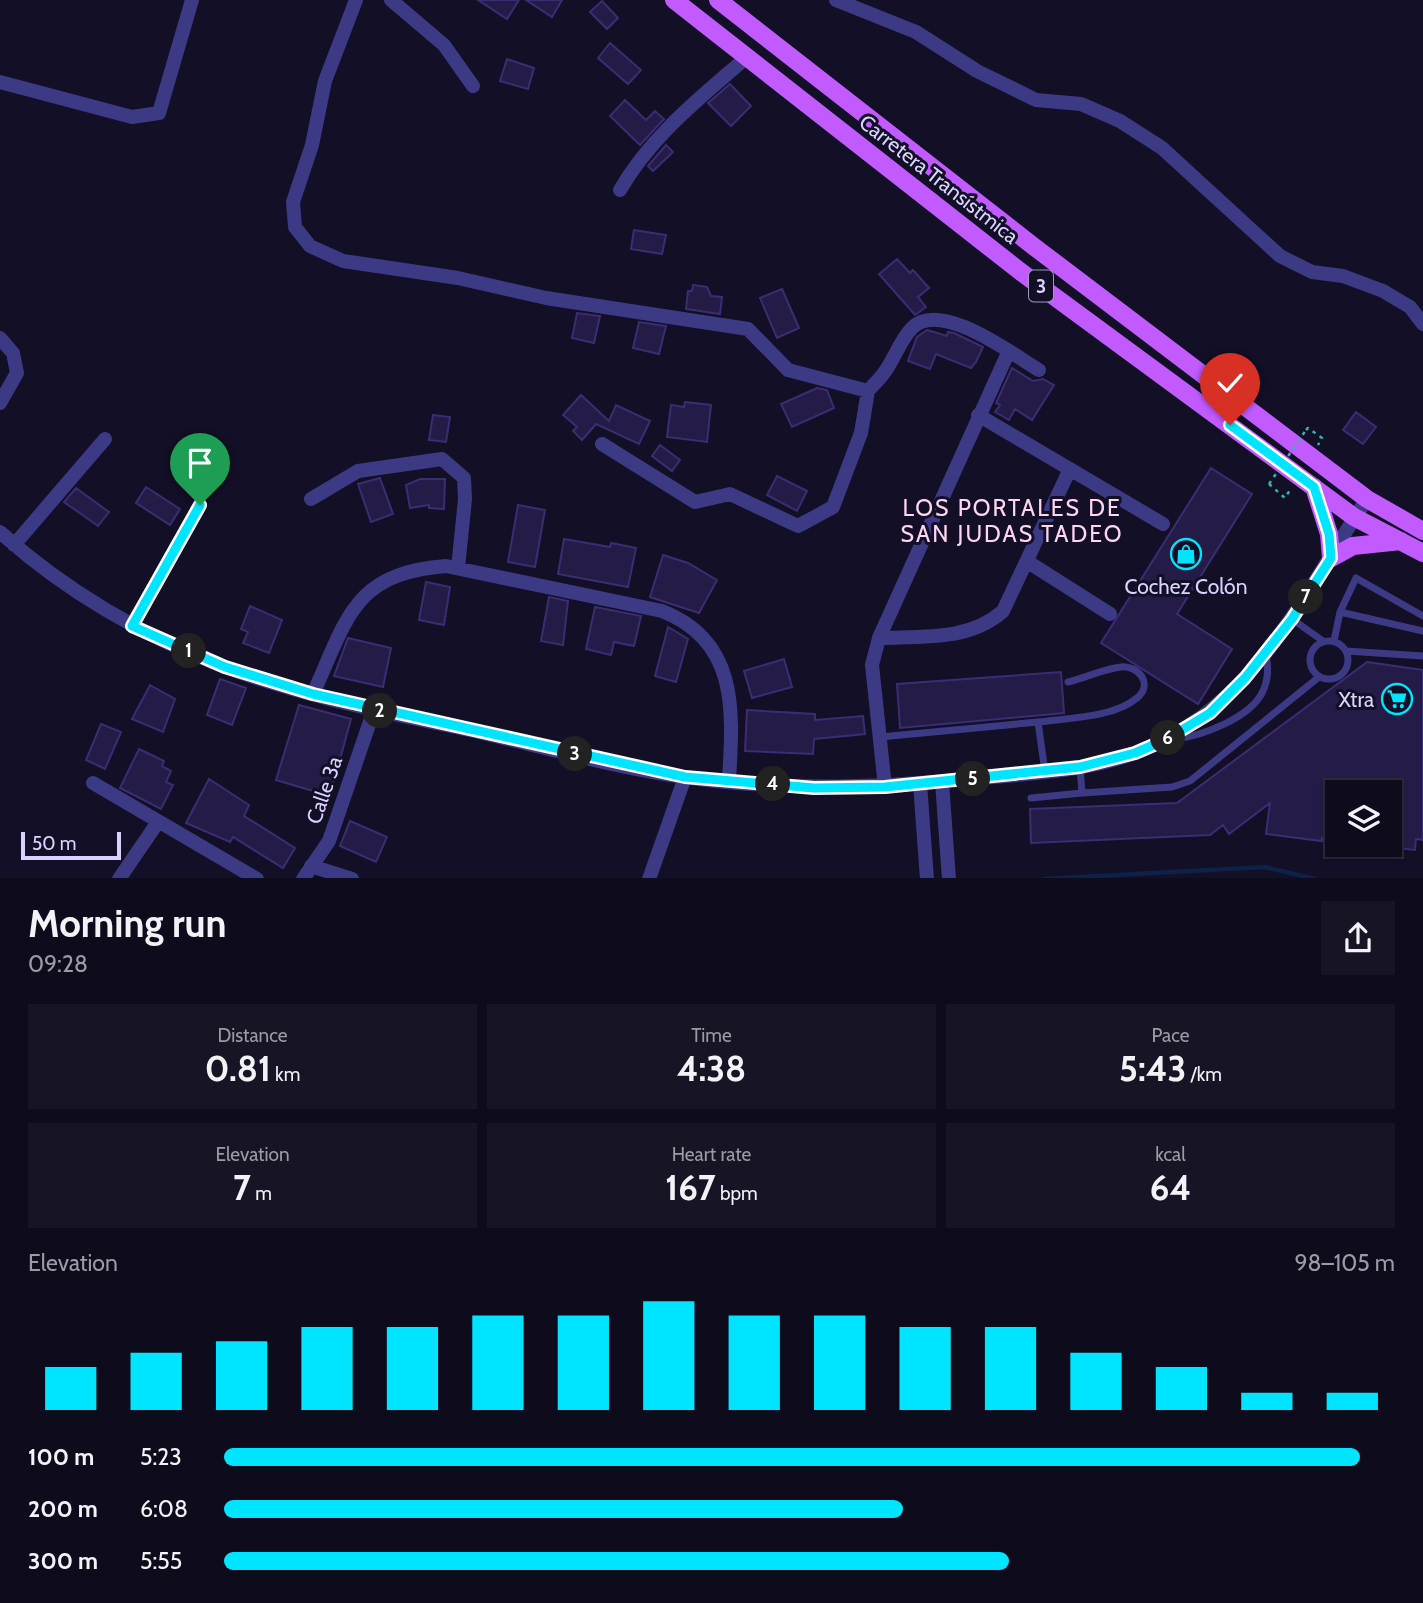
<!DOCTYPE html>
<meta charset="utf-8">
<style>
:root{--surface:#0e0b1c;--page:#171425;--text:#f1f3f6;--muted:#9b9ba3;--line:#2e2b3b;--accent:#00e5ff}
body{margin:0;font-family:Cabin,sans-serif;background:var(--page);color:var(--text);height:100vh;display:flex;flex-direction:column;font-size:26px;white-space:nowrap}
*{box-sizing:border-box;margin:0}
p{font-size:23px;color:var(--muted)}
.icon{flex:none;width:38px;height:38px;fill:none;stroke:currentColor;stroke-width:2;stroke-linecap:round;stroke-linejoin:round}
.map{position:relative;height:878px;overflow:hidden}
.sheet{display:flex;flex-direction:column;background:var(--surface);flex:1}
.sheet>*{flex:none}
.controls{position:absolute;left:1325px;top:780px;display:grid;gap:14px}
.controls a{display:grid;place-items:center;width:77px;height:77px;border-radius:0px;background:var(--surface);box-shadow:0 2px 5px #0004,0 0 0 2px var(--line);font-size:35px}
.scale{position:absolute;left:21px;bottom:18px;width:100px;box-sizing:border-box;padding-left:7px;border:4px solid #d9d4ff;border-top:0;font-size:19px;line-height:24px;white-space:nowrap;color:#d9d4ff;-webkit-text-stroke:5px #130f26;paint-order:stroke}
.pin{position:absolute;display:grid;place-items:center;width:60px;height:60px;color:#fff;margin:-72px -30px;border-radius:50% 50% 50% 0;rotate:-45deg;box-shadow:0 0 7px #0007}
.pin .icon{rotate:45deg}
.km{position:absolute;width:35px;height:35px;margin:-18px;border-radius:50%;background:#222;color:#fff;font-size:19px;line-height:35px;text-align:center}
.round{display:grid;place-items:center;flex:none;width:74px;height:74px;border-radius:0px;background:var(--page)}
.head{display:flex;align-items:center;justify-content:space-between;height:119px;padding:0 28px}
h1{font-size:38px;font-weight:700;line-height:52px}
.stats{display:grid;grid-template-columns:repeat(3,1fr);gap:10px;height:119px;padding:7px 28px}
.stats div{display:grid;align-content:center;border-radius:0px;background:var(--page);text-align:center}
.stats b{font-size:35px;font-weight:700}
.stats small{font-size:19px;font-weight:400}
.stats p{font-size:19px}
.chart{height:196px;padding:14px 28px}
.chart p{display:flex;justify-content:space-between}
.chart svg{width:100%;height:126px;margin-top:7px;stroke:var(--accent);stroke-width:6}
ul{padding:0 28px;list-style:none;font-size:23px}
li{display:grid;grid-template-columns:112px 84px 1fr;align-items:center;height:52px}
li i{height:18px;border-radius:9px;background:var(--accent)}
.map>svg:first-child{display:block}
</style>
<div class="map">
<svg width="1423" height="879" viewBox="0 0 1423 879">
<rect width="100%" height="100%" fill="#130f26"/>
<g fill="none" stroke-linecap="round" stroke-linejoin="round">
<!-- stream -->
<path stroke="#0c2248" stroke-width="4.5" d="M1043,879l222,-12 50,12"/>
</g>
<!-- building -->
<path fill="#241b47" stroke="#3b2d73" stroke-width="2" d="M478,0h41l-12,19z
M526,0h36l-10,17z
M602,1l16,17 -11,11 -17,-17z
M610,43l31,27 -13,14 -30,-26z
M507,59l27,9 -6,21 -28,-8z
M730,84l21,22 -20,20 -23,-23z
M625,100l21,20 9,-9 9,8 -24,26 -30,-29z
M666,145l7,7 -20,19 -5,-5z
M634,230l32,5 -4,19 -31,-5z
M897,259l13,14 3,-3 16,18 -11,9 8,10 -11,8 -36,-41z
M693,285l14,2 4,9 11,1 -2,17 -34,-5 2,-18h4z
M782,289l17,39 -22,10 -17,-40z
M577,313l23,3 -6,27 -22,-5z
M639,322l27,4 -7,28 -26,-6z
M927,330l20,6 1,-4 6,1 29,14 -7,15 -5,6 -35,-14 -6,15 -22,-8 9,-24z
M1012,368l21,13 10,-2 11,6 -22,35 -17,-11 -6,11 -14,-8 5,-7 -4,-2z
M817,388l10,2 7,18 -42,19 -11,-23z
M581,395l28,26 7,-16 34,16 -11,23 -43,-20 -14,16 -9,-9 4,-4 -14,-12z
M685,402l26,3 -4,37 -40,-5 4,-32 13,2z
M1356,412l20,15 -13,17 -20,-14z
M433,415l17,2 -4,25 -17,-2z
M660,445l20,15 -8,11 -20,-15z
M1211,468l41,26 -75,120 55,35 -34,55 -97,-61z
M777,476l30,15 -10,20 -30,-16z
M380,478l13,36 -22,8 -13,-38z
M445,479l-1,30 -15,-1v-3l-19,3 -4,-23 14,-6z
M146,487l34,22 -10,16 -34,-22z
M76,488l33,24 -11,14 -34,-24z
M518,505l27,5 -10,57 -27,-5z
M564,539l46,8 1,-4 25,5 -8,39 -70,-13z
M663,555l25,8 29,17 -18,33 -49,-16z
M426,582l24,5 -6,38 -25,-5z
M549,597l19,4 -5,44 -22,-4z
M250,606l32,14 -13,33 -26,-10 5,-11 -7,-3z
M595,607l46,9 -7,30 -20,-4 -3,13 -25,-6z
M668,627l20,12 -12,43 -21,-6z
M348,638l43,10 -8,39 -49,-11z
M784,659l8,28 -40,11 -8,-27z
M1367,662l56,8v170l-7,-1 -1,11 -25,-3v-54h-53v47l-15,-2v3l-56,-7 4,-31 -41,31 -6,-9 -13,10 -179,8 -1,-34 147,-6z
M1061,672l3,41 -164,15 -3,-44z
M220,679l26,9 -14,37 -25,-10z
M150,685l25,14 -12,33 -31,-13z
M299,705l52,14 -21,77 -54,-16z
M747,710l68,4v6l48,-4 2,18 -51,5 -1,15 -68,-3z
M101,724l20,8 -16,37 -19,-9z
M139,749l25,12 -2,5 9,5 -5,11 7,3 -12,24 -41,-21z
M209,779l40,26 -5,11 51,32 -12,20 -50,-31 -3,5 -44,-19z
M350,821l37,16 -11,25 -36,-16z"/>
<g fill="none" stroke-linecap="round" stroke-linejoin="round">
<!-- path -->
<path stroke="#2fb8b0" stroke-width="2.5" stroke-dasharray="3.5 5" stroke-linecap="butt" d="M1306,430l2,-2 14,10 -4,7
M1269,484l16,14 5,-8"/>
<!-- lane -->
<path stroke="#3d3a85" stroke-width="7" d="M1423,616l-67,-38 -16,34 83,19
M1292,619l31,22
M1310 660a19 19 0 1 1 38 0a19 19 0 1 1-38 0Z
M1334,641l6,-29
M1346,651l77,5
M1038,722c30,-4 75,-4 99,-24 17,-14 1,-33 -16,-31 -18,2 -36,11 -53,15
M880,737l158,-15 7,50
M1173,739c27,-2 78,-21 90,-48 6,-13 5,-25 3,-38
M1080,767l2,26 90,-6 18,-6 129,-104
M1031,798l51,-5"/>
<!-- street -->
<path stroke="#3d3a85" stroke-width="14" d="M356,0l-31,81 -13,64 -19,57 2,25 15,19 33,15 115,17 88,20 202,31 40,41 80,21c6,-7 13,-13 18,-21 9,-13 15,-31 26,-42 28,-29 100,26 127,42
M391,0l53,45 29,41
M836,0l80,32 61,39 59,29 45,4 39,17 42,27 118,108 32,16 31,4 40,15 27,16 13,17
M0,82l132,35 27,-4 33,-113
M620,190c31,-54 80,-92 127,-133
M0,338l13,15 4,20 -17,30
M978,415l185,109
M602,444l93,58 35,-8 68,32 35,-19 28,-74 7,-42
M311,499l47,-28 84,-12 22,19 1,21 -7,69
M0,532c64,58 144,105 225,135 77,29 159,45 240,62 72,16 146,38 219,48 104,15 206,10 309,0 60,-5 120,-9 173,-38 98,-51 142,-153 201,-240
M14,545l91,-106
M1028,562l82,52
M132,626l68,-121
M879,638c43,-2 91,3 124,-27l67,-142
M313,694c34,-75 40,-121 133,-128l216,45c77,30 71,101 67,169
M942,782l7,97
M93,783l164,96
M920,784l7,95
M885,787l-13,-122 7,-27 129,-285
M311,866l41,13
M119,879l39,-57
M303,879l26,-38 45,-131
M649,879l36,-102"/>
<!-- primary -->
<path stroke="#c25bff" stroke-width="18" d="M674,0l347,272 333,245 69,36
M718,0l319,249 330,250 56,32
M1314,487l15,47 2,24 22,-12 48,-5"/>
<!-- path-bridge -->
<path stroke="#2fb8b0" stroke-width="2.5" stroke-dasharray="3.5 5" stroke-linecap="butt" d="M1269,484l37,-54"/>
</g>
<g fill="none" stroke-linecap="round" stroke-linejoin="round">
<!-- route casing -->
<g stroke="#fff" stroke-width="14">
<path id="route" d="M200,505l-68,121 93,41 88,27 372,83 129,11 71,-1 195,-20 55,-14 30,-13 45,-27 35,-35 47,-59 39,-61 -2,-24 -15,-47 -84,-62"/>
</g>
<!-- route -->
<use href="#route" stroke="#00e5ff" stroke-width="9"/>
</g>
<!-- icons -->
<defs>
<g id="shop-ring" transform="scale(1.575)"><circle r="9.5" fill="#130f26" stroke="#00e5ff" stroke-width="1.5"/><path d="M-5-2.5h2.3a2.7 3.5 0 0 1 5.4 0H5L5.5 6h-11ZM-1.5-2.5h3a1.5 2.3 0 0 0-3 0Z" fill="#00e5ff"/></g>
<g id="supermarket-ring" transform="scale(1.575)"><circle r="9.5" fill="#130f26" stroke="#00e5ff" stroke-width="1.5"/><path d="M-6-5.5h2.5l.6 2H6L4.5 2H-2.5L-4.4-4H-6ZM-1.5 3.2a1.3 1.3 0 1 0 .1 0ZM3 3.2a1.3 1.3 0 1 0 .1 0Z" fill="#00e5ff"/></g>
</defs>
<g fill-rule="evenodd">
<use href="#shop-ring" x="1186" y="554"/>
<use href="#supermarket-ring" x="1397" y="699"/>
</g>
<g text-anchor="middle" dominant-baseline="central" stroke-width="6" stroke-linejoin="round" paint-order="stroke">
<!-- shield labels -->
<rect fill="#130f26" stroke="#9e99be" stroke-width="2" x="1029" y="270.5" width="24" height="31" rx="5"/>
<g font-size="19" font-weight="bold" fill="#d9d4ff">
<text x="1041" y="286">3</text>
</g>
<!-- street labels -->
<g font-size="21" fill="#d9d4ff" stroke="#130f26">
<text transform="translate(939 179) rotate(38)">Carretera Transístmica</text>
<text transform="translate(324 790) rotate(-71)">Calle 3a</text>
</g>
<!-- poi labels -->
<g font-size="21" fill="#d9d4ff" stroke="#130f26">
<text x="1186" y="586">Cochez Colón</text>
<text x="1374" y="699" text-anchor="end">Xtra</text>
</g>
<!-- neighbourhood labels -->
<g font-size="23" letter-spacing="2" fill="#ffd6f0" stroke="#130f26">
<text x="1012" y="508">LOS PORTALES DE<tspan x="1012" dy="26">SAN JUDAS TADEO</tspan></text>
</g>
</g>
</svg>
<div class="controls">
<a><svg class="icon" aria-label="layers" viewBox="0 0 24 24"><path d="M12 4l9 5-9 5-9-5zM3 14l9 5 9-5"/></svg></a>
</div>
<div class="scale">50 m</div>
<div class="pin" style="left:200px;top:505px;background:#1e9e55"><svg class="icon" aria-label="arrive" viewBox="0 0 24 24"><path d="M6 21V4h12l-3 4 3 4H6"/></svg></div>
<div class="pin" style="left:1230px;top:425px;background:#d93025"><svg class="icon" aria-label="check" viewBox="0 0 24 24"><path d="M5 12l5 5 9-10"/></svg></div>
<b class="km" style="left:189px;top:651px">1</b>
<b class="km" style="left:380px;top:711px">2</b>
<b class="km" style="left:575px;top:754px">3</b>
<b class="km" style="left:773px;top:784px">4</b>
<b class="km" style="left:973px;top:779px">5</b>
<b class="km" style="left:1168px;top:738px">6</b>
<b class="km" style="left:1306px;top:597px">7</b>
</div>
<section class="sheet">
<div class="head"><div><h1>Morning run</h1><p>09:28</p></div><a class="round"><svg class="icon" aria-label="share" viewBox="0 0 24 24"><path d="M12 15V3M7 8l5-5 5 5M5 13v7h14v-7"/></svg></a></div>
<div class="stats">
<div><p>Distance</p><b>0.81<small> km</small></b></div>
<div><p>Time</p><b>4:38</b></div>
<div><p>Pace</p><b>5:43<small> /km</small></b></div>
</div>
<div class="stats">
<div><p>Elevation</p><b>7<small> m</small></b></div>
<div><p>Heart rate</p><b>167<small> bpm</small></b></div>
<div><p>kcal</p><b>64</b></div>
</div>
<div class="chart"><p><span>Elevation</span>98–105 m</p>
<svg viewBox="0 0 160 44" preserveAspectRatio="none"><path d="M5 44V29M15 44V24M25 44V20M35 44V15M45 44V15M55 44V11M65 44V11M75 44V6M85 44V11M95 44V11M105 44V15M115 44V15M125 44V24M135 44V29M145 44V38M155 44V38"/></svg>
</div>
<ul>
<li><b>100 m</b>5:23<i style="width:97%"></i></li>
<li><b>200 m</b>6:08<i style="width:58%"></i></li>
<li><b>300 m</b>5:55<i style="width:67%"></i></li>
</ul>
</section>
